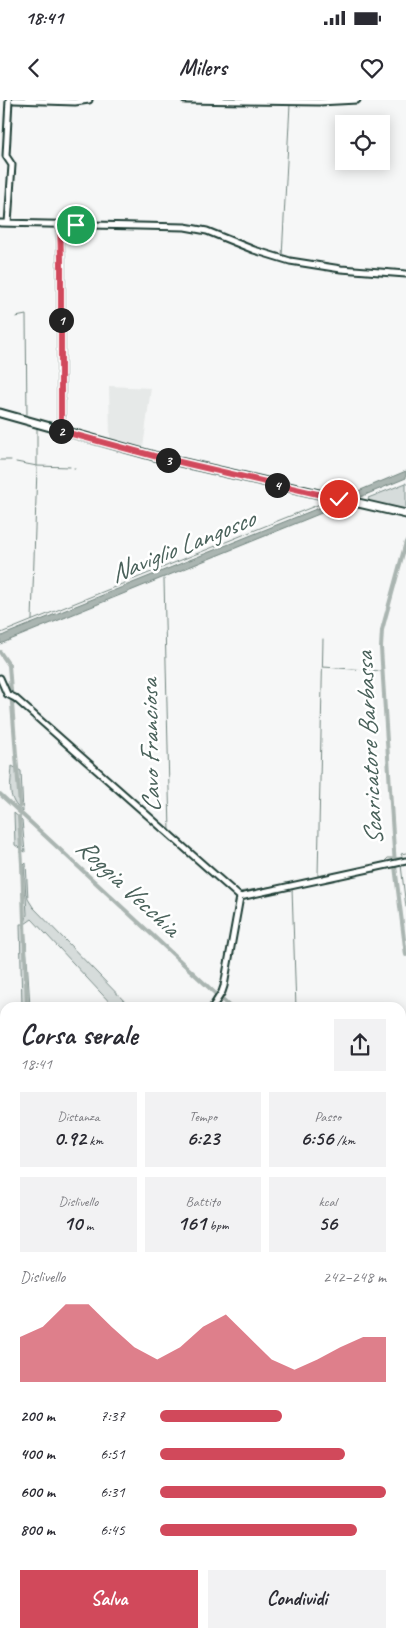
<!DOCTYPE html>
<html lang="it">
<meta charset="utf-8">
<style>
:root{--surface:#fff;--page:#f2f2f3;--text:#2b2b33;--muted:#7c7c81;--accent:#d1495b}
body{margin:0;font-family:Caveat,sans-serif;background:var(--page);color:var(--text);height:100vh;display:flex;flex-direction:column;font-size:19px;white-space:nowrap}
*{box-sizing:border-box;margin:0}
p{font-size:16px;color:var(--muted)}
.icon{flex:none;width:28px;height:28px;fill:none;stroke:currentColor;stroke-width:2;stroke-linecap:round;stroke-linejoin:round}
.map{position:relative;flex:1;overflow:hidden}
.side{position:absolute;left:0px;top:902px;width:406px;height:636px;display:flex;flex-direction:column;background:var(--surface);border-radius:15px 15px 0 0;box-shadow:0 2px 12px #0003}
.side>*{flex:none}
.buttons{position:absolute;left:335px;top:15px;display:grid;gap:10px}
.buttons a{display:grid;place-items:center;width:55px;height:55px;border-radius:0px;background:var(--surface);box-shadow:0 2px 12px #0003;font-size:25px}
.pin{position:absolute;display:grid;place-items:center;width:42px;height:42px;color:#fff;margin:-21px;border:2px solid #fff;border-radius:50%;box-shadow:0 1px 5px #0007}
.km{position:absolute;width:25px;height:25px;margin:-12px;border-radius:50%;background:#222;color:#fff;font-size:14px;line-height:25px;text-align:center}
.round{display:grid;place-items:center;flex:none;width:52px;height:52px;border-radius:0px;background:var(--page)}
.overview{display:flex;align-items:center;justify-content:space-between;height:85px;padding:0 20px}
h1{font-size:28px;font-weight:700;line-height:38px}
.stats{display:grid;grid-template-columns:repeat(3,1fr);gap:8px;height:85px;padding:5px 20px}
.stats div{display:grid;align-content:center;border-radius:0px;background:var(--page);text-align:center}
.stats b{font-size:21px;font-weight:700}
.stats small{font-size:14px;font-weight:400}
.stats p{font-size:14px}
.chart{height:140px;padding:10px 20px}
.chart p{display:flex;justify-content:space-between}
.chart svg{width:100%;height:90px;margin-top:5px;fill:var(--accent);opacity:.7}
.cta{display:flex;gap:10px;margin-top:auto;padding:10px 20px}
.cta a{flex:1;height:58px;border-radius:0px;background:var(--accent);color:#fff;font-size:20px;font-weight:700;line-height:58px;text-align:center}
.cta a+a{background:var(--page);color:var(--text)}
ul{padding:0 20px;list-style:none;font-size:16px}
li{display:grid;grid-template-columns:80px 60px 1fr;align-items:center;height:38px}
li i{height:12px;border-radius:6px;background:var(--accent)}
.status{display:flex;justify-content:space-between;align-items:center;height:35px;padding:0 25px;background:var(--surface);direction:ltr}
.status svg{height:14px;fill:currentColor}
header{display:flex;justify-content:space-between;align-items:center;height:65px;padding:0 20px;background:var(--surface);font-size:22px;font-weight:700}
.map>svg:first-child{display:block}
</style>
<div class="status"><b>18:41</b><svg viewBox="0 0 49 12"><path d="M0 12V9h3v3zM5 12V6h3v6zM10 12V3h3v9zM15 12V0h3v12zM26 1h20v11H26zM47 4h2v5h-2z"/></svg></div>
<header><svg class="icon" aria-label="back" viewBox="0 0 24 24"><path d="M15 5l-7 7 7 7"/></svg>Milers<svg class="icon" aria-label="heart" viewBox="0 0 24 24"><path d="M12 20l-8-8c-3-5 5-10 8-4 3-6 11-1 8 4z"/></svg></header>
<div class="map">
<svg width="406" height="1538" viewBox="0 0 406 1538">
<rect width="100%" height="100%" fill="#f6f7f7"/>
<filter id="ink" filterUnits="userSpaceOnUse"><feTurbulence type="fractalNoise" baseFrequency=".02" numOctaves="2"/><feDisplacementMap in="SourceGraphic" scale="10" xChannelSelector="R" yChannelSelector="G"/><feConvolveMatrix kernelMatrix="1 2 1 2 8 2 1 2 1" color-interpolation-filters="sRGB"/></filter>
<g filter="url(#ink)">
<!-- built -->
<path fill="#e6e9e8" d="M109,286l42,2 -8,60 -33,-9z"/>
<!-- green -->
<path fill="#d6dcdb" stroke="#7a8c88" d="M406,383v27l-36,-8 -2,-4z
M12,666l9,5 2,41c-17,-13 -12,-27 -11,-46z
M14,713l8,7 3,32 -10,-7z
M26,763l2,36 5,8 97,100h-16l-82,-88 -7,5 5,83h-8l-2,-83h5l2,-10 -3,-49z"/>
<!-- water -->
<path fill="#aab5b1" stroke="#72857f" d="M406,371v7l-53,22 -9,-3z
M336,401l10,2 -346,141v-7l6,-3z"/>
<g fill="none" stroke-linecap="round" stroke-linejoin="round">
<!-- stream -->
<path stroke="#72857f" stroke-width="1" d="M41,121h6
M63,146v-16l4,-2 108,1
M262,155l23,7
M282,157l8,-153
M63,200l1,9
M64,212l1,81
M16,217l10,-2 1,102
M63,328l2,-30
M0,360h11
M16,362l21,4 33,1
M37,366v-39
M74,368h1
M164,479l6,253
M32,520l5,-152
M0,532l1,1 279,-113 45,-18 1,-3
M323,567l59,4
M403,758l-2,-4 5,-1
M401,765l5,42
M318,776l5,-237
M293,783l90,-20 5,-5h18
M292,788l4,120
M239,792l53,-9
M401,1076l5,9
M0,1319l5,5
M401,1511l5,5
M0,1528l5,5
M45,1534l1,4
M153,1534l1,4
M187,1534l4,4
M0,1537l11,-3"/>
<!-- canal -->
<path stroke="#aab5b1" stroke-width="4" d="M406,442l-24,88 -1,18 14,218 11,89
M0,552l9,13 11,141
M0,694l231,214
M19,717l3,47 5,144
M401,1067l5,10
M401,1303h5
M401,1527l5,4"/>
<!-- minor casing -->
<g stroke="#1f3d34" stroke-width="9">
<path id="minor" d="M14,0l61,2 14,-2
M185,0l134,2 38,-2
M0,123l185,4 22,4 47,19 36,11 51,8 65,5
M8,123l4,-58 -6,-9 3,-56
M60,125l1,33v173
M0,578l7,16 8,4 225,199
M212,908l10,-16 2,-6 16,-89 166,-36
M0,1181l5,-4
M0,1313l5,6
M193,1534l4,4"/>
</g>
<!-- major casing -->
<g stroke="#1f3d34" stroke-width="11">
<path id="major" d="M0,313l154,43 252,58"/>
</g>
<!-- minor -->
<use href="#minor" stroke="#fff" stroke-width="5"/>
<!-- major -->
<use href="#major" stroke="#fff" stroke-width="7"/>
</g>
</g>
<g fill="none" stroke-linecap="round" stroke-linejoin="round" filter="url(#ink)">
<!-- route casing -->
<g stroke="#fff" stroke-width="10">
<path id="route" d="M76,125h-16l1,33v173l93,25 185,43"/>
</g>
<!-- route -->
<use href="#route" stroke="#d1495b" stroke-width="6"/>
</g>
<g text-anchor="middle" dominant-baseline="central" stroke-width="5" stroke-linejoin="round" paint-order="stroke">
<!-- water labels -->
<g font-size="26" font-style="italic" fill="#49615a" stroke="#fff">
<text transform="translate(182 446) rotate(-22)">Naviglio Langosco</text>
<text transform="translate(150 646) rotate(-91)">Cavo Franciosa</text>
<text transform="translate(369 649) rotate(-93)">Scaricatore Barbassa</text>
<text transform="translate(128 787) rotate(43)">Roggia Vecchia</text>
</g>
</g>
</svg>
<div class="buttons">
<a><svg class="icon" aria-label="locate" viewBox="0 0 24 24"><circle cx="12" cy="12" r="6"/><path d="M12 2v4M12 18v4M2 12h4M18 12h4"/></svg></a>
</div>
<div class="pin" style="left:76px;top:125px;background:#1e9e55"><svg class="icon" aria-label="arrive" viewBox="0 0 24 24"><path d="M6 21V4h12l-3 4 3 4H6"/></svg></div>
<div class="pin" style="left:339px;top:399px;background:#d93025"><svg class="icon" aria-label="check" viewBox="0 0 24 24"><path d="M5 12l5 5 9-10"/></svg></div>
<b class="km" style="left:61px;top:220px">1</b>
<b class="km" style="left:61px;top:331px">2</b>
<b class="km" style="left:168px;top:360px">3</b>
<b class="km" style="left:277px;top:385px">4</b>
<section class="side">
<div class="overview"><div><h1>Corsa serale</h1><p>18:41</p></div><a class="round"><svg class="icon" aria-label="share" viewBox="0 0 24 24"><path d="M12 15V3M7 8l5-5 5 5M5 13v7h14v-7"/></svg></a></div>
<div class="stats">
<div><p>Distanza</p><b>0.92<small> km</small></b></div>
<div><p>Tempo</p><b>6:23</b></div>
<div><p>Passo</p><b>6:56<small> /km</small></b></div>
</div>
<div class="stats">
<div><p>Dislivello</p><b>10<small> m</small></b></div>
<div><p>Battito</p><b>161<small> bpm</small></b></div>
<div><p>kcal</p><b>56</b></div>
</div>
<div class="chart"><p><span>Dislivello</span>242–248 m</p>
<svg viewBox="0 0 160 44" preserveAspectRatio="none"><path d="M0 44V22L10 17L20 6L30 6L40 17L50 27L60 33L70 27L80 17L90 11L100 22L110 33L120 38L130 33L140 27L150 22L160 22V44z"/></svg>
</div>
<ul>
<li><b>200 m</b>7:37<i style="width:54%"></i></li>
<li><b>400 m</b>6:51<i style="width:82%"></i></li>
<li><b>600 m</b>6:31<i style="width:100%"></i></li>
<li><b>800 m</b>6:45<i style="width:87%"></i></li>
</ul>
<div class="cta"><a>Salva</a><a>Condividi</a></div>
</section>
</div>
